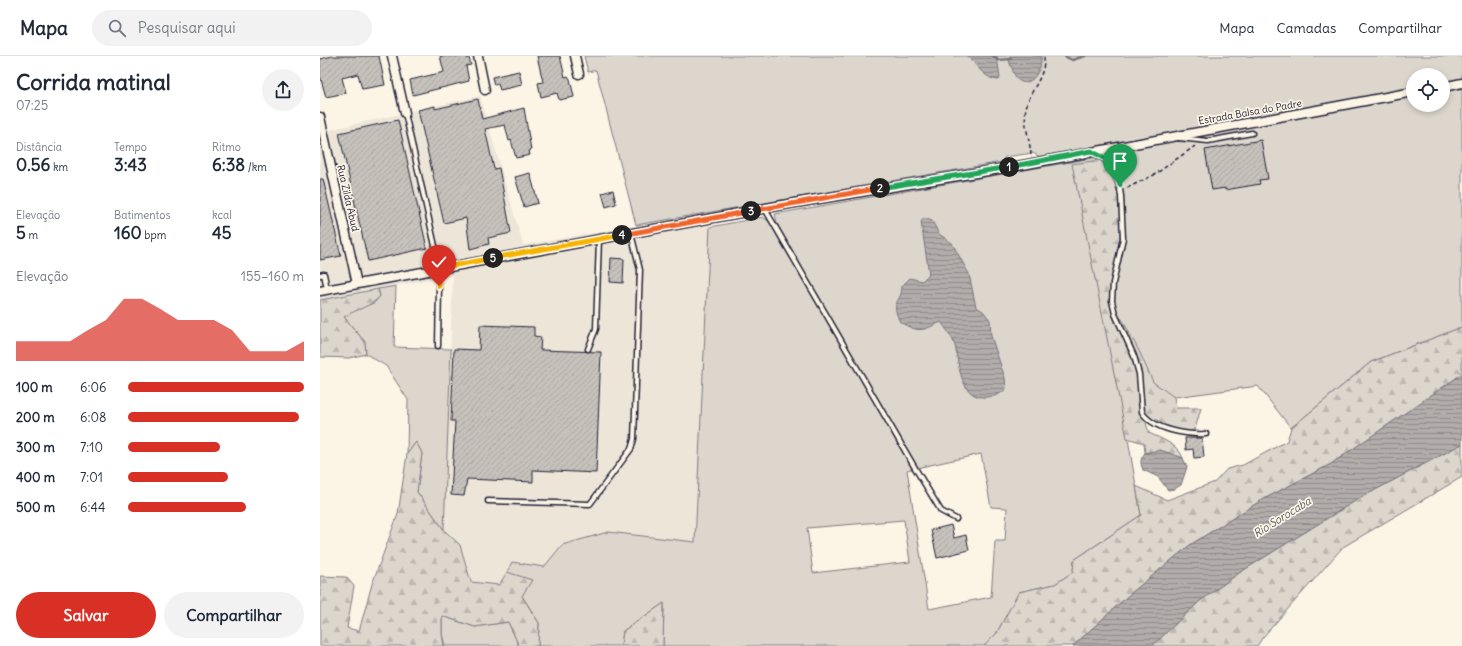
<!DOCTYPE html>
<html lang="pt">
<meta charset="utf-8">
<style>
:root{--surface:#fff;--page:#f2f2f3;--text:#1f2937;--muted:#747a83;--line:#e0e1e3;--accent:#d93025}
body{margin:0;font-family:Delius,sans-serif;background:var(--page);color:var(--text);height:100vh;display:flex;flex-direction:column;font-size:15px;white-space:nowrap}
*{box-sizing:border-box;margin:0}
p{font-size:13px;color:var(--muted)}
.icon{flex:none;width:22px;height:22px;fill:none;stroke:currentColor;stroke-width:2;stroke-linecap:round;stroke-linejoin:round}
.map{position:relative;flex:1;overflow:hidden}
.drawer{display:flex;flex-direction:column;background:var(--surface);width:320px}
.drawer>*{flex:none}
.tools{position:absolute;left:1086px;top:12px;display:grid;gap:8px}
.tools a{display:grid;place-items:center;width:44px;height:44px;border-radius:50%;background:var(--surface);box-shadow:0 2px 6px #0003;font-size:20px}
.pin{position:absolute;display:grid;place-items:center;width:34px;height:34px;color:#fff;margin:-41px -17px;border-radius:50% 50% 50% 0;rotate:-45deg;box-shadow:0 0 4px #0007}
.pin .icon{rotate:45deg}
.km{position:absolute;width:20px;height:20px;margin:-10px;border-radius:50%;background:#222;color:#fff;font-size:11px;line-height:20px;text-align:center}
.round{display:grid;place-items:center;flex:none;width:42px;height:42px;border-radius:21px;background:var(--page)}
.summary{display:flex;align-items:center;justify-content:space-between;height:68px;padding:0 16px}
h1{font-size:22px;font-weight:800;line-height:30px}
.stats{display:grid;grid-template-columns:repeat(3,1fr);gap:6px;height:68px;padding:4px 16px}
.stats div{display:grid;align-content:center}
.stats b{font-size:17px;font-weight:800}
.stats small{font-size:11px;font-weight:400}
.stats p{font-size:11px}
.chart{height:112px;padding:8px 16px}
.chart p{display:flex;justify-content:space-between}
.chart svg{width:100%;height:72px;margin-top:4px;fill:var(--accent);opacity:.7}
.cta{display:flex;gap:8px;margin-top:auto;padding:8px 16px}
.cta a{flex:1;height:46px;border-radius:24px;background:var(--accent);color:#fff;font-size:16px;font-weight:800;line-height:46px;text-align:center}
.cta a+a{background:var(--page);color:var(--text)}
ul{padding:0 16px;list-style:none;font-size:13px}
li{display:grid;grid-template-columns:64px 48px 1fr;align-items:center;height:30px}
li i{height:10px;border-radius:5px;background:var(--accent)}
header{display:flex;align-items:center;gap:24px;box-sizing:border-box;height:56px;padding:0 20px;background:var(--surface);border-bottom:1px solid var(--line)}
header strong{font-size:19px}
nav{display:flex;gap:22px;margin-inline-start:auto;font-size:14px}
.search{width:280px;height:36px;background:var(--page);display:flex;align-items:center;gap:10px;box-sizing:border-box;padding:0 14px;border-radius:22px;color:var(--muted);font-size:15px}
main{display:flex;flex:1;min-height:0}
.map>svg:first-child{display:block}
</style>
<header>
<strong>Mapa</strong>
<div class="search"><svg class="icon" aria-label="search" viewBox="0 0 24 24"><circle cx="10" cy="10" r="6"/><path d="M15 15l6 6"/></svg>Pesquisar aqui</div>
<nav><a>Mapa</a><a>Camadas</a><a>Compartilhar</a></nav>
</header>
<main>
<section class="drawer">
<div class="summary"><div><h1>Corrida matinal</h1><p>07:25</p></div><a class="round"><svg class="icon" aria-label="share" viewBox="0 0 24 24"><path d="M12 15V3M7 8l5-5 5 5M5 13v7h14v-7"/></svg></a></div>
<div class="stats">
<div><p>Distância</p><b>0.56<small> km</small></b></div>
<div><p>Tempo</p><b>3:43</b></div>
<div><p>Ritmo</p><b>6:38<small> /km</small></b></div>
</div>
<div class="stats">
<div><p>Elevação</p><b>5<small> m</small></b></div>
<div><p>Batimentos</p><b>160<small> bpm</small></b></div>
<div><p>kcal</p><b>45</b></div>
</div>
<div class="chart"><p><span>Elevação</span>155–160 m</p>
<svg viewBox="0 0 160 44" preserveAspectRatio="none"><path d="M0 44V32L10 32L20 32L30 32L40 25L50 19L60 6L70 6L80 12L90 19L100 19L110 19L120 25L130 38L140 38L150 38L160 32V44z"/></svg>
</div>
<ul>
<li><b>100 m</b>6:06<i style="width:100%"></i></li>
<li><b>200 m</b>6:08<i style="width:97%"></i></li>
<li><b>300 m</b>7:10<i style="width:52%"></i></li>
<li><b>400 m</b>7:01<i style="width:57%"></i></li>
<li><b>500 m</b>6:44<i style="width:67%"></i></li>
</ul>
<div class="cta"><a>Salvar</a><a>Compartilhar</a></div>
</section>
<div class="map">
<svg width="1142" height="590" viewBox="0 0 1142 590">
<defs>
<pattern id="forest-firs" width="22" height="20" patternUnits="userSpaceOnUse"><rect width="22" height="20" fill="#dcd6cc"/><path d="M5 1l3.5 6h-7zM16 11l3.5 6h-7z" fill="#bcb7b0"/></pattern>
<pattern id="water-rules" width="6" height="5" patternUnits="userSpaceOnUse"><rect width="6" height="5" fill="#b2adab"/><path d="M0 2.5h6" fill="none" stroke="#908c8c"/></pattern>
<pattern id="building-hatch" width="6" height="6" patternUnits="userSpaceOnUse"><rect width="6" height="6" fill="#c6c1bb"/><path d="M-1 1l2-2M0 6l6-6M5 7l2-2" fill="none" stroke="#aaa6a2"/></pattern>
</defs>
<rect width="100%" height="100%" fill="#fcf5e5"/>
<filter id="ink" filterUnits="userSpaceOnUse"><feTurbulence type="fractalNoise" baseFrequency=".025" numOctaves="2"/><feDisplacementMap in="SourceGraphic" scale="8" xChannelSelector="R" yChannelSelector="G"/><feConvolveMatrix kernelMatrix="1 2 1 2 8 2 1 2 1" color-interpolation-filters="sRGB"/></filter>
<g filter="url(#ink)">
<!-- built -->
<path fill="#ece5d8" d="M160,40l43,149 188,-32 -16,329 -87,-10 -46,13 -18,22 -32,-5 -13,23 -28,-3 -11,-37 -16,-15 9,-255 -133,25v-168z"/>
<!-- green -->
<path fill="#dcd6cc" stroke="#7f7c84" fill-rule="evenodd" d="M264,0h878v24l-19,4v-9h-30v14l-371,67h-4l-5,-3 -28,4 -3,5 -366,63 -40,-155 -8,2z
M1142,30v241l-91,35 -80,66 -33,-42 -136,18 19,111 -67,45 -1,12 -18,12 -36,8 -23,42 -12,12h-321l1,-43 -41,28 -2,15h-83l1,-23 -32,-51 5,-10 32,5 18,-22 46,-13 87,10 15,-315 53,-10 8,6 6,-2 -2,-7 318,-56h5l13,8 4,-3 -7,-11 61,-11 18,1 2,-5 224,-42v10h30v-16zM661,398l10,53 16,1 -2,33h-10l-4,56 -62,12 -22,-139zM584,464l6,42 -97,11 -6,-45z
M76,230l-2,61 57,2 -7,181 -27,-38 5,-39 -6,-11 -9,12 1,-54 -22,-34 -20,-12 -1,-12 -21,-25 14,-9 16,-5 6,-7 -2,-7z
M122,560l33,11 33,-5 11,24h-74l-3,-12z"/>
<!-- forest -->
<path fill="url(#forest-firs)" stroke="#7f7c84" d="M780,104c20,20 22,51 20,78 -3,30 -15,45 -7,76l9,5 17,32 14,31 21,15 2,11h25l-6,21 -5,4 -26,-7 -8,-7 -10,4 3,10c12,6 29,11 34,25l-23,-8 -15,3 -1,-10 -17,-5 -55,-274z
M58,233l2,7c-9,11 -24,13 -36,21l21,25 1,12 -17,4 -29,-1v-57z
M1142,271v47l-131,90 -69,36 -72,45 -60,49 -57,52h-89l12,-12 23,-42 36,-8 18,-12 1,-12 67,-45 -5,-29 31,14 48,-18 12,-13 16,-4 44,-24 4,-13 80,-66z
M96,386l6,11 -5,39 27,38 16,15 11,37 28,3 8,-13 25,8 -10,16 17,27 -1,23h-19l-11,-24 -33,5 -33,-11v18l2,12h-124v-70l26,1 8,9 -7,42 12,3 13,-47 26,-70 9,-60z
M1142,388v33l-119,70 -80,90 -6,9h-105l48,-45 39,-28 121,-75z
M344,547l-1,43h-42l2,-15z"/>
<!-- water -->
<path fill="url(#water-rules)" stroke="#78757e" d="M648,0h29l3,22 -1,2c-13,0 -23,-15 -31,-24z
M690,0h31c2,21 -21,41 -29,12 -2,-4 -4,-8 -2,-12z
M604,162l8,3 7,13 13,9 17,31 7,33 7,4 7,9 1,16 14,42 1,11c-7,6 -10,7 -19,8 -27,3 -28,-33 -32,-51 -2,-8 -9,-17 -14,-24 -19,9 -22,11 -41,0 -11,-23 2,-18 2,-36l8,-8 12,3 7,-7 -8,-52z
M1142,318v70l-102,54 -121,75 -39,28 -48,45h-79l57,-52 60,-49 72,-45 69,-36z
M840,394l23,8 4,9 -6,18 -7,4 -6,1 -10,-13 -15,-7c-3,-8 -3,-11 2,-17z"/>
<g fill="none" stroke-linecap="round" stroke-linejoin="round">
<!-- stream -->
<path stroke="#78757e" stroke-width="2.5" d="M673,0l4,4 14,-1
M744,0l8,4 13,-4"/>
</g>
<!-- building -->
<path fill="url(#building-hatch)" stroke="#22223b" d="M12,0h47l6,29 -23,4 -4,-15 -16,4 4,15 -20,4 -6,-21v-17z
M120,0h26l1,2h2l2,7 -5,1 3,15 -56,14 -3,-15 34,-8z
M217,0h23l5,21 3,-1 2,3 4,18 -15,3 -2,-7 -16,4 -3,-14 5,-1z
M199,15l3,14 -22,5 -2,-6 -4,1 -2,-8z
M158,43l4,20 42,-11 7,42 -2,1 1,4 -14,3 -5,-18 -2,1 -4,-16 -20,4 9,40 5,-1 12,65 -23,5 1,6 -19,5 -4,-31 -22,5 -26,-113 17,-4v3z
M78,64l29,128 -59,13 -29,-128z
M941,84l7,39 -9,1 1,4 -35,6v-2l-13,2 -7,-40z
M210,117l8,30 -14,4 -9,-30z
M0,123h3l18,77 -21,4z
M293,134l3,14 -10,3 -4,-14z
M291,202l13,1 -1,24 -13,-1z
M160,269l54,2v9l7,1 -1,13 61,2 -5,121 -63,-3v12l-66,-3 -3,17 -13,-1 4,-74h-4l3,-72 25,1z
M865,382h17l2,19 -10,1 -1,-9 -7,1z
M631,469l3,13 12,-3 3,15 -32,8 -6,-28z"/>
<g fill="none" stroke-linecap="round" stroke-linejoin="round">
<!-- service casing -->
<g stroke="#22223b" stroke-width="7">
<path id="service" d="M85,57l35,155
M859,82l29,3 44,-8
M773,97l15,8 9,9 4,26 2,42 -10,45 -1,18 3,13 19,42 5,18 3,38c11,18 45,23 64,22
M445,153l150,259 26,43 15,8
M116,213l3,17 -1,60
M0,219l4,-1 3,15
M268,293l8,-20 3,-90
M168,445l102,3 41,-55 3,-10 6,-169 -9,-37"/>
</g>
<!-- minor casing -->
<g stroke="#22223b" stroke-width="11">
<path id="minor" d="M72,0l13,57
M158,0l7,34
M255,0l4,18
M1123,31l19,-4
M0,61l37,167
M0,235l469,-87 222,-37 402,-75"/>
</g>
<!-- path -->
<path stroke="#22223b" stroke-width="1.5" stroke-dasharray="4 3" stroke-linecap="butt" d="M711,99c-1,-15 -8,-33 -5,-47 4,-19 20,-31 18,-52
M807,132l27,-13 41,-29"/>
<!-- service -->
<use href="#service" stroke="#fcf5e5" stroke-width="4"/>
<!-- minor -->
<use href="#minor" stroke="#fcf5e5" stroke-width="8"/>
</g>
</g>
<g fill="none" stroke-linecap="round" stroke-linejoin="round" filter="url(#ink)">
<!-- split-1 casing -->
<g stroke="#fff" stroke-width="8">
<path id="split-1" d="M689,111l82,-16 17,9 8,7 4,18"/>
</g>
<!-- split-2 casing -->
<g stroke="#fff" stroke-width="8">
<path id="split-2" d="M560,132l129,-21"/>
</g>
<!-- split-3 casing -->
<g stroke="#fff" stroke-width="8">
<path id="split-3" d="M431,155l129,-23"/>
</g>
<!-- split-4 casing -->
<g stroke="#fff" stroke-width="8">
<path id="split-4" d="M302,179l129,-24"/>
</g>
<!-- split-5 casing -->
<g stroke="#fff" stroke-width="8">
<path id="split-5" d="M173,202l129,-23"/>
</g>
<!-- split-6 casing -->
<g stroke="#fff" stroke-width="8">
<path id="split-6" d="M119,230l-3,-17 57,-11"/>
</g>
<!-- split-1 -->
<use href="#split-1" stroke="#22a559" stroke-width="5"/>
<!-- split-2 -->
<use href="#split-2" stroke="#22a559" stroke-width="5"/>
<!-- split-3 -->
<use href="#split-3" stroke="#f0652b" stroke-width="5"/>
<!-- split-4 -->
<use href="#split-4" stroke="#f0652b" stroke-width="5"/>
<!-- split-5 -->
<use href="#split-5" stroke="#f5b400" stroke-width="5"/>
<!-- split-6 -->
<use href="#split-6" stroke="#f5b400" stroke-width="5"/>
</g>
<g text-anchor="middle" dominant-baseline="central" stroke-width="3.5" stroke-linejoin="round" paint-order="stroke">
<!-- street labels -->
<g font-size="10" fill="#22223b" stroke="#fcf5e5">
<text transform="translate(930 56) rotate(-10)">Estrada Balsa do Padre</text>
<text transform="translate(28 142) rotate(77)">Rua Zilda Abud</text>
</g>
<!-- water labels -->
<g font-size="11" font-style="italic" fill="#545362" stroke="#fcf5e5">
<text transform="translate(962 461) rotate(-32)">Rio Sorocaba</text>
</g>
</g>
</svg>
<div class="tools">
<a><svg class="icon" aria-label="locate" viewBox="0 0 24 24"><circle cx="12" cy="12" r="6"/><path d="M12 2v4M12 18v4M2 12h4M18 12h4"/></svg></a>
</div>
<div class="pin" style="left:800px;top:129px;background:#1e9e55"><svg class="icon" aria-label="arrive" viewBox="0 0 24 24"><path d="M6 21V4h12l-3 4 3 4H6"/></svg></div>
<div class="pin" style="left:119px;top:230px;background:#d93025"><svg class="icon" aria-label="check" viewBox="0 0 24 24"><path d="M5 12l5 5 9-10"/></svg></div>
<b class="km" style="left:689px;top:111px">1</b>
<b class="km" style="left:560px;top:132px">2</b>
<b class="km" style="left:431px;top:155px">3</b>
<b class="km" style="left:302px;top:179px">4</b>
<b class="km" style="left:173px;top:202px">5</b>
</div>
</main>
